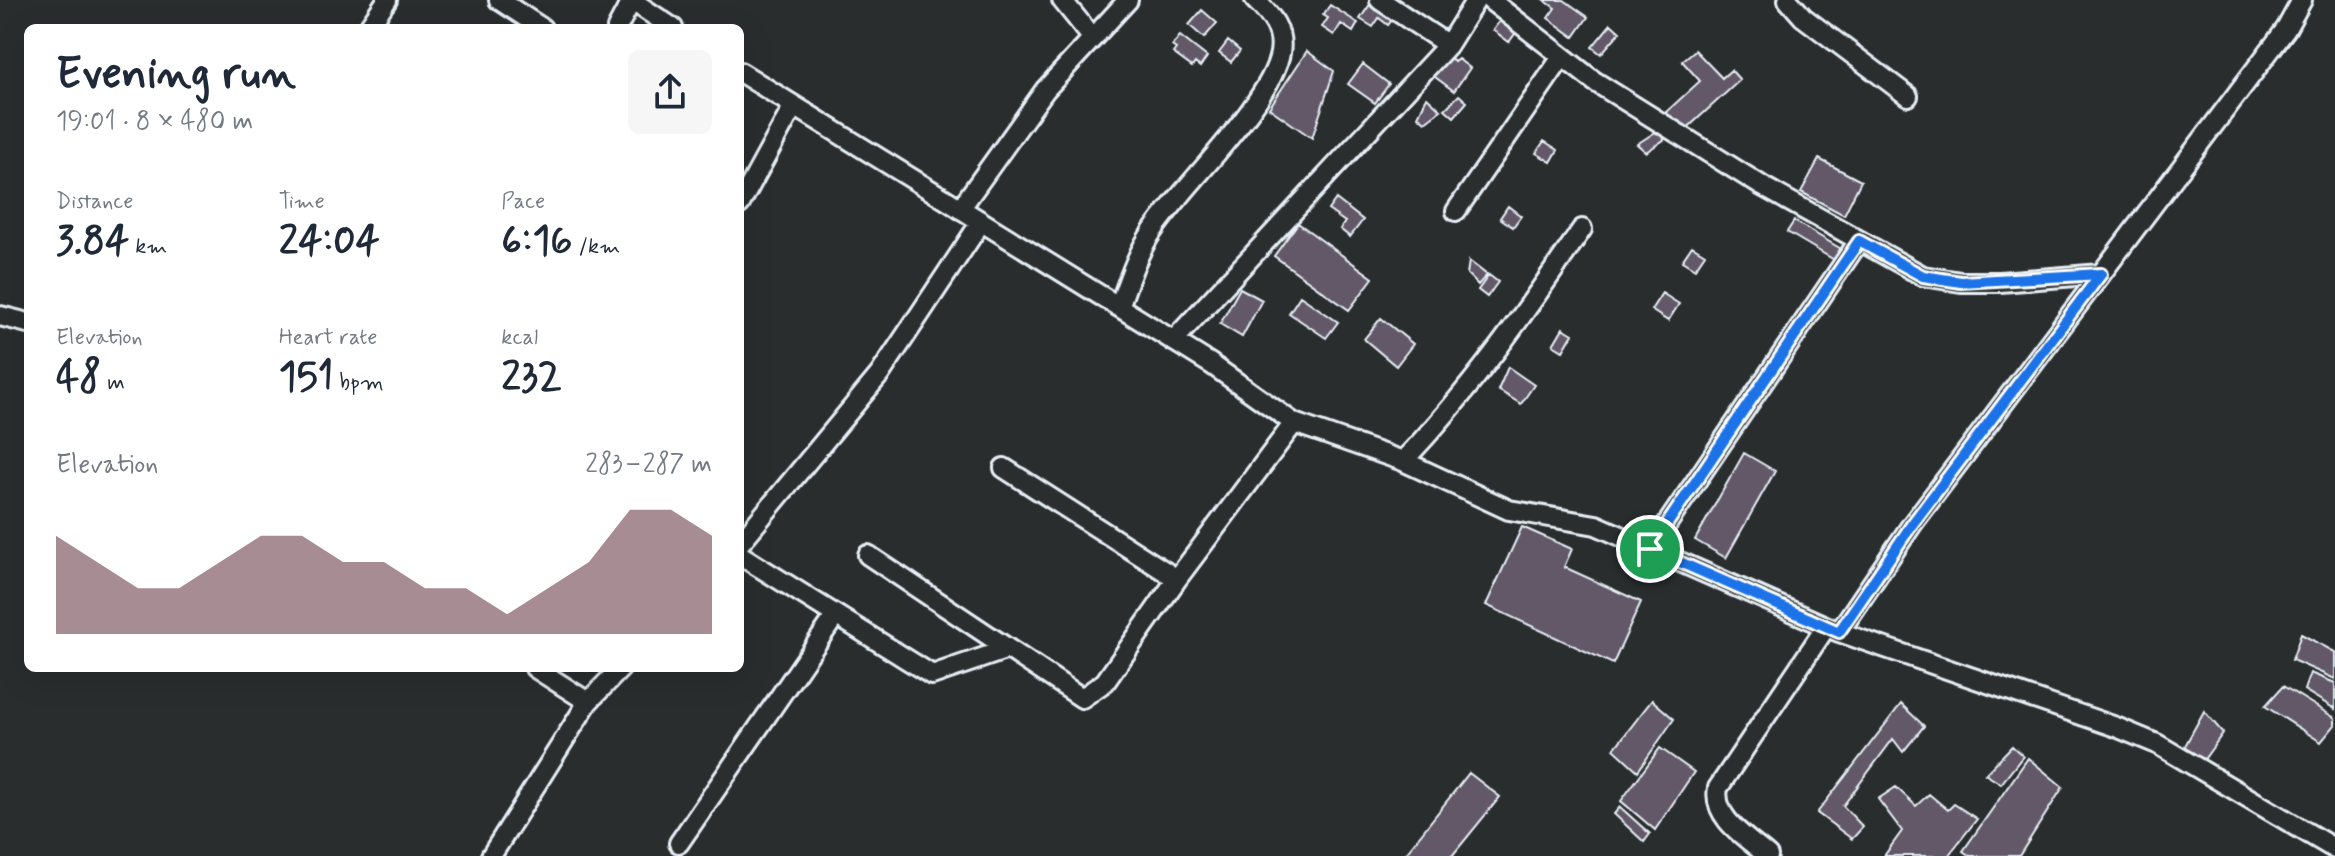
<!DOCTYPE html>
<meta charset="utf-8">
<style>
:root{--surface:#fff;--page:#f6f6f7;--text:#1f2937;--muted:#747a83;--accent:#845c67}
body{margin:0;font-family:Mynerve,sans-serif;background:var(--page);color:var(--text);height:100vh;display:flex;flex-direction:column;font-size:30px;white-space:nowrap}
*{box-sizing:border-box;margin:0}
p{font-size:26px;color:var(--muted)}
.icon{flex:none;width:44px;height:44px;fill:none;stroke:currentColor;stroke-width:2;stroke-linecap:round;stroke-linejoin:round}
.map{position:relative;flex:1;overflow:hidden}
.panel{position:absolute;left:24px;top:24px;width:720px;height:648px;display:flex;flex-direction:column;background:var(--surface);border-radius:12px;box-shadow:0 8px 32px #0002}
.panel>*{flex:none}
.pin{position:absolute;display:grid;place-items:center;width:68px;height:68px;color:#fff;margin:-34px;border:4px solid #fff;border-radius:50%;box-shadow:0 2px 8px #0007}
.round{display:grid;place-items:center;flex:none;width:84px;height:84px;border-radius:12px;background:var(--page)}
.headline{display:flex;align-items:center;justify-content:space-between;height:136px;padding:0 32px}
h1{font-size:44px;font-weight:800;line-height:60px}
.stats{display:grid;grid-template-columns:repeat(3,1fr);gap:12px;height:136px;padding:8px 32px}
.stats div{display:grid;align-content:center}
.stats b{font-size:40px;font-weight:800}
.stats small{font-size:22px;font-weight:400}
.stats p{font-size:22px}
.chart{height:224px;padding:16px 32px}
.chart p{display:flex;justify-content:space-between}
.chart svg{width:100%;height:144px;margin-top:8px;fill:var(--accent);opacity:.7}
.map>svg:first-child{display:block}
</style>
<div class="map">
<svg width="2335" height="856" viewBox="0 0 2335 856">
<rect width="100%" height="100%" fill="#2a2d2e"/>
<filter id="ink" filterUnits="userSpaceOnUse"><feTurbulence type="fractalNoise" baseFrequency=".0125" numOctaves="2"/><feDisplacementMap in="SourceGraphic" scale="16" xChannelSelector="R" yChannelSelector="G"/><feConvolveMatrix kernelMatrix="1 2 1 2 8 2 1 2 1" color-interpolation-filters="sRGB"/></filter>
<g filter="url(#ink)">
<!-- building -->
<path fill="#635867" stroke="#e8f1f8" stroke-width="2" d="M1373,0l22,16 -7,9 -9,-7 -6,9 -13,-8z
M1544,0h20l24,17 -14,20 -26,-19 7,-10z
M1330,5l28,18 -5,9 -12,-8 -7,11 -12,-8 6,-9 -5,-3z
M1202,10l15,13 -13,15 -15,-13z
M1504,15l16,12 -11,15 -16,-12z
M1611,24l9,8 -19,22 -9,-7z
M1180,36l27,21 -7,10 -5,-4 -3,4 -19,-14 3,-4 -4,-3z
M1228,41l12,10 -9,11 -12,-9z
M1695,50l27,28 9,-8 9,10 -57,52 -18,-19 35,-32 -18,-20z
M1307,51l27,20 -22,67 -43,-30z
M1447,53l7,9 4,-3 12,9 -16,23 -23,-17z
M1363,64l26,20 -14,19 -27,-19z
M1459,95l8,7 -13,15 -9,-8z
M1427,97l14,13 -16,12 -7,-6z
M1657,131l8,8 -19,13 -9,-8z
M1544,141l14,9 -7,12 -15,-9z
M1819,159l42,22 -17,34 -43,-23z
M1336,199l27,21 -13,17 -10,-8 5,-7 -17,-12z
M1508,206l13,10 -8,11 -13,-9z
M1794,221l49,29 -7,11 -49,-29z
M1298,223l75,55 -24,32 -75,-54z
M1692,246l13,8 -10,15 -13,-8z
M1469,261l18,14 -9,10 -11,-11z
M1489,275l9,7 -11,15 -9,-7z
M1240,288l22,12 -20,37 -22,-13z
M1662,293l17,11 -11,17 -17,-11z
M1300,296l38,26 -12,16 -37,-25z
M1381,318l32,26 -17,22 -32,-27z
M1563,328l10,6 -10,17 -10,-6z
M1508,367l26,18 -13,19 -23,-14z
M1744,453l31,18 -49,87 -31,-18z
M1522,527l50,22 -8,18 77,35 -28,62 -127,-59z
M2301,634l34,18v27l-43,-19z
M2310,673l25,10v26l-31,-19z
M2283,686l52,32v7l-14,17 -56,-36z
M1652,700l22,19 -36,52 -24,-22z
M1901,704l23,22 -21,26 -10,-13 -50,67 20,21 -11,12 -35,-26z
M2204,711l19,22 -23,32 -20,-10z
M2012,746l11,10 -22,28 -16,-10z
M1660,748l34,24 -39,58 -34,-29z
M2028,758l35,29 -44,69h-49l-7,-5z
M1469,773l31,24 -48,59h-42l-4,-3z
M1896,787l20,19 13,-12 19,16 6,-6 23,15 -29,37h-64l18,-25 -24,-32z
M1620,807l30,27 -6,8 -30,-28z"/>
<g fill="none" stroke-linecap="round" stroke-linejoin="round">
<!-- minor casing -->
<g stroke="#e8f1f8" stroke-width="24">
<path id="minor" d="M499,0l43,28
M631,0l42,28
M1062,0l29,36
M1380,0l68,45
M1490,0l104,81 168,105 161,90 38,6h39l101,-8
M1788,0l15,17 105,79
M368,28l19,-28
M617,28l15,-28
M740,72l471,292 83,59 109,38 106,49 87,15 243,107 277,95 41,17 178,105
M740,204l53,-97
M960,209l85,-119 83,-90
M1456,211l106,-154
M1119,307c10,-28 18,-54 35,-78 30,-44 118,-128 126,-176 4,-23 -9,-38 -25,-53
M0,316l28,7
M1173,341l275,-296 28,-45
M1403,461c69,-72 123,-150 179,-232
M1004,468l173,111
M740,543l140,-169 101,-152
M1650,549l209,-308
M740,555l192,120 76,-26
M868,555l214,143 23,-16 72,-103 117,-156
M1839,632l74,-109 373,-494 16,-29
M535,668l53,34
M679,843l157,-228
M491,856l97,-154 33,-34
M1768,856c-21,-18 -56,-38 -50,-68l108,-161"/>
</g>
<!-- minor -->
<use href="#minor" stroke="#2a2d2e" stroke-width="18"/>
</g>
</g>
<g fill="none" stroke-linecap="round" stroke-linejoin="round" filter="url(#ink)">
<!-- route casing -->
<g stroke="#fff" stroke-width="16">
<path id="route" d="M1859,241l64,35 38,6 140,-8 -188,249 -74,109 -189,-83z"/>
</g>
<!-- route -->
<use href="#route" stroke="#1a73e8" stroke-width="10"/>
</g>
</svg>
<div class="pin" style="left:1650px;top:549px;background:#1e9e55"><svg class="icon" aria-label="arrive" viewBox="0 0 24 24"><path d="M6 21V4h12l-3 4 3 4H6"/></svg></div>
<section class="panel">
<div class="headline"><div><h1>Evening run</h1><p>19:01 · 8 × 480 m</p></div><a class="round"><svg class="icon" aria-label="share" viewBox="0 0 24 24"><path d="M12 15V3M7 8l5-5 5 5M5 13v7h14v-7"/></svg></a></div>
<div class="stats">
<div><p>Distance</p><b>3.84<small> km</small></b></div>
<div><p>Time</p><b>24:04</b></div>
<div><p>Pace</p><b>6:16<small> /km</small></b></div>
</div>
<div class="stats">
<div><p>Elevation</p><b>48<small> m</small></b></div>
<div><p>Heart rate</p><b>151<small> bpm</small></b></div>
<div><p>kcal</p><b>232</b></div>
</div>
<div class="chart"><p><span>Elevation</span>283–287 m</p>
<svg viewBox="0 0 160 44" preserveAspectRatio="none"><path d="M0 44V14L10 22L20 30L30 30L40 22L50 14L60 14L70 22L80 22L90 30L100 30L110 38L120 30L130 22L140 6L150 6L160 14V44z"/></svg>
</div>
</section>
</div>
